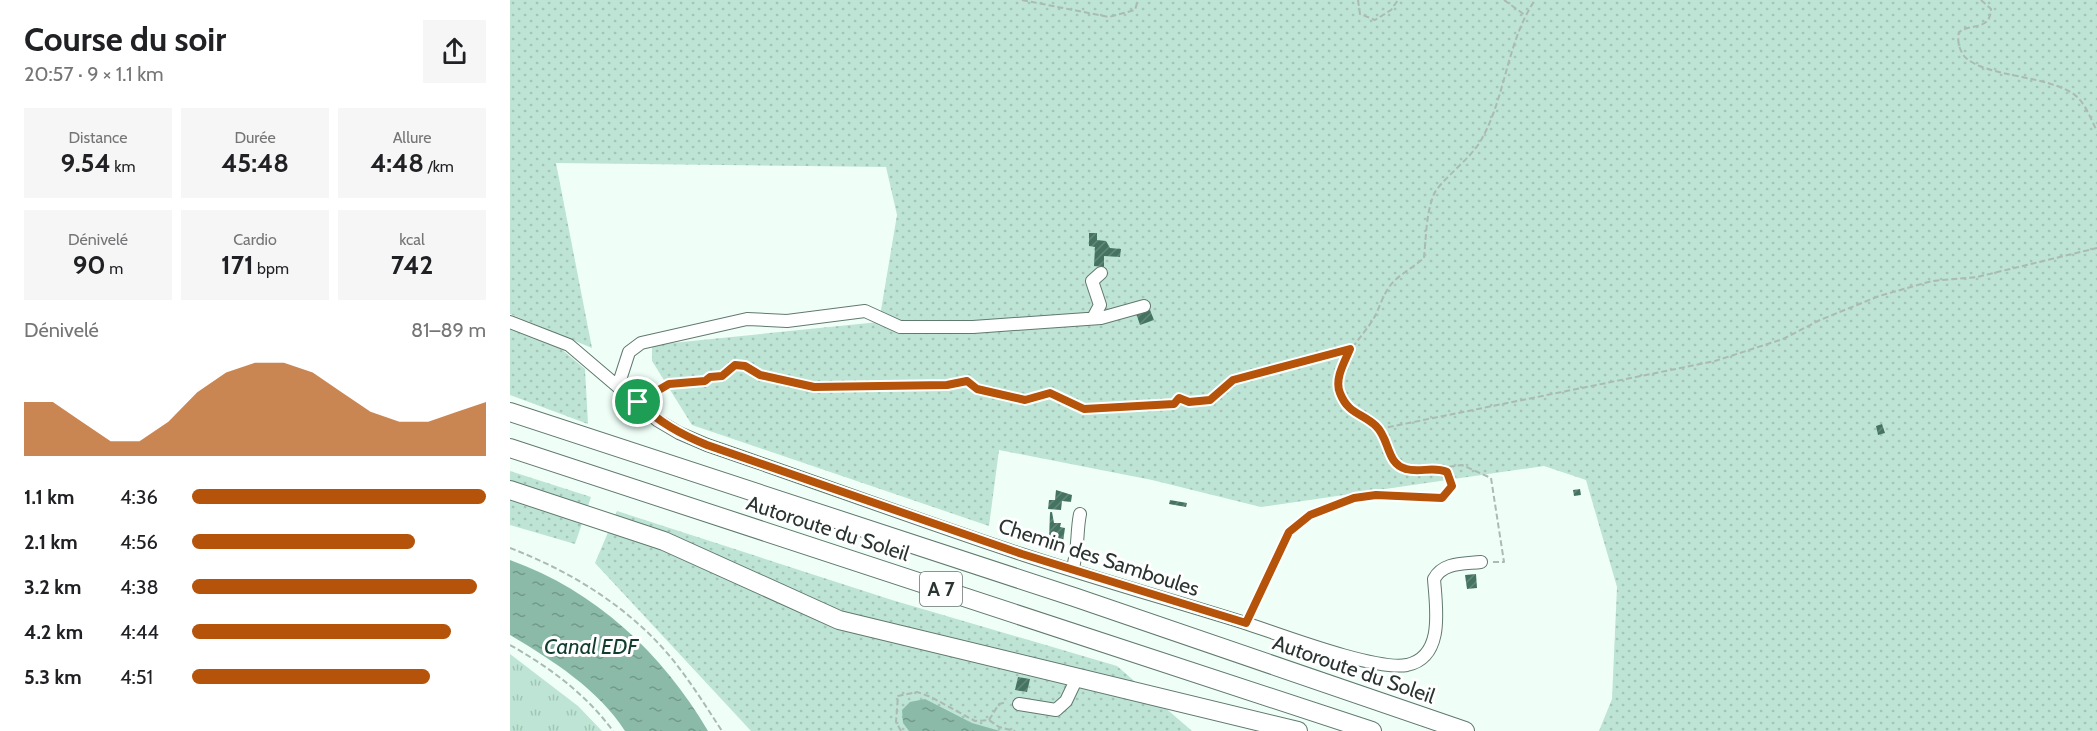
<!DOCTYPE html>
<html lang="fr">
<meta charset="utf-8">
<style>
:root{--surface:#fff;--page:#f6f6f6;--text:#202124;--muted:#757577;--accent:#b45309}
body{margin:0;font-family:Cabin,sans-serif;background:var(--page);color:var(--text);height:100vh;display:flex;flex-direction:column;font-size:22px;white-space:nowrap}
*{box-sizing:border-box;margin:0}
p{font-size:20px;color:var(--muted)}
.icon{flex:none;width:33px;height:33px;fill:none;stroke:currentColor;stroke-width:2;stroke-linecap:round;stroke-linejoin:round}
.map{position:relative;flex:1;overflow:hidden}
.sheet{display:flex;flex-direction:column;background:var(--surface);width:510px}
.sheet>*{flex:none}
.pin{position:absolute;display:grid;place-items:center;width:51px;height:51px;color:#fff;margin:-26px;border:3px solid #fff;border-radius:50%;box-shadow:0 2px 6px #0007}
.round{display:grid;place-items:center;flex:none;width:63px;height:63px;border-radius:0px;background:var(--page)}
.summary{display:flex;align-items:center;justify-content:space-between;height:102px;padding:0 24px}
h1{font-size:33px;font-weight:700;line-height:45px}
.metrics{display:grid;grid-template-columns:repeat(3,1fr);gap:9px;height:102px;padding:6px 24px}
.metrics div{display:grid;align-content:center;border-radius:0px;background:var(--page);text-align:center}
.metrics b{font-size:26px;font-weight:700}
.metrics small{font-size:16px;font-weight:400}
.metrics p{font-size:16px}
.chart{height:168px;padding:12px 24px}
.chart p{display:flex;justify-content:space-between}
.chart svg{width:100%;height:108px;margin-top:6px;fill:var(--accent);opacity:.7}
ul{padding:0 24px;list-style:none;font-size:20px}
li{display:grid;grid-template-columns:96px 72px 1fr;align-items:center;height:45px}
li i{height:15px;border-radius:8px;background:var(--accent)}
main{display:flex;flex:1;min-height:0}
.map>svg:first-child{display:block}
</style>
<main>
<section class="sheet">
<div class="summary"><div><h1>Course du soir</h1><p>20:57 · 9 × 1.1 km</p></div><a class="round"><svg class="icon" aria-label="share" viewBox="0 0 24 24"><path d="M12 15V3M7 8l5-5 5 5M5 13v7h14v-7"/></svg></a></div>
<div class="metrics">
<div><p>Distance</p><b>9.54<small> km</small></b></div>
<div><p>Durée</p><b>45:48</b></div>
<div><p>Allure</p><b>4:48<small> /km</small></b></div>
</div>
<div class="metrics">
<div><p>Dénivelé</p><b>90<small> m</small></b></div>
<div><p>Cardio</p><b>171<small> bpm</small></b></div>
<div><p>kcal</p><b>742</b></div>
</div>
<div class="chart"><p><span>Dénivelé</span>81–89 m</p>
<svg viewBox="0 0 160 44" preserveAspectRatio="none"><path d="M0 44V22L10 22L20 30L30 38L40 38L50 30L60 18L70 10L80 6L90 6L100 10L110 18L120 26L130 30L140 30L150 26L160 22V44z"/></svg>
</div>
<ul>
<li><b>1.1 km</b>4:36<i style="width:100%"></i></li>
<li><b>2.1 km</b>4:56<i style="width:76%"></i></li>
<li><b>3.2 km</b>4:38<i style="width:97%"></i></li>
<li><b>4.2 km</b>4:44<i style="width:88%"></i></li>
<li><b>5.3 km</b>4:51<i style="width:81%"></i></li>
</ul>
</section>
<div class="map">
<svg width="1587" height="731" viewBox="0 0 1587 731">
<defs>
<pattern id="grass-dots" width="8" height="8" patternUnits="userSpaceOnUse" patternTransform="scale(1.5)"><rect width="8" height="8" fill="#bde4d4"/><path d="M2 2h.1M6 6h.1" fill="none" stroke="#a3c4b6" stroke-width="1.8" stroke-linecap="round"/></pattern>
<pattern id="park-tufts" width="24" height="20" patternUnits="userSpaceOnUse" patternTransform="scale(1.5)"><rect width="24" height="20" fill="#bde4d4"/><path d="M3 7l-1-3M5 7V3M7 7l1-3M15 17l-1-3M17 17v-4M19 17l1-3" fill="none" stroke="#a3c4b6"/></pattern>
<pattern id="water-ripples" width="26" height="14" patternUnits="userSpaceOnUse" patternTransform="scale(1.5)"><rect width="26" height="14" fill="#8bbba8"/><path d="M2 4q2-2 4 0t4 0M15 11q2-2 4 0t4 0" fill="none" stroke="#729989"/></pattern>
<pattern id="building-hatch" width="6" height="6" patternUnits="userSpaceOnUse" patternTransform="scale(1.5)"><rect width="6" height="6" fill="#457362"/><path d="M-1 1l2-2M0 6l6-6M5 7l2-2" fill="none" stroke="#64877a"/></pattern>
</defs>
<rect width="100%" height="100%" fill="#effff8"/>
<!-- grass -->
<path fill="url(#grass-dots)" d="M0,0h1587v731h-498l13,-32 5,-112 -31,-107 -42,-14 -283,41 -109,-27 -153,-30 -10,76 -297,-101 -40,-64v-16l227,-23 18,-107 -11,-48 -330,-4 36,185 -82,-34z
M0,329l49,18 26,22 3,55 -78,-29z
M0,471l81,26 -16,47 -65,-19z
M107,511l275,89 225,66 75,65h-441l-156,-168z"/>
<!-- park -->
<path fill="url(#park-tufts)" d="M0,654l68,52 24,25h-92z"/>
<!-- water -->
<path fill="url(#water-ripples)" d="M0,560c86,31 152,93 198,171h-83c-27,-42 -73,-71 -115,-96z
M415,699l47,24 28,8h-91l-6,-8 -1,-13 8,-8z"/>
<!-- building -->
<path fill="url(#building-hatch)" d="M579,233h8v7l9,1 4,7 11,1 -1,8 -16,-1v11l-10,-1 1,-19 -6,-1z
M640,310l4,10 -14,5 -4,-12z
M1372,424l3,9 -7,2 -2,-9z
M1070,489l1,6 -7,1 -1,-6z
M546,490l16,5 -1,7 -9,-1 -1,9 -13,-1 1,-9h6z
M660,500l17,3 -1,4 -17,-3z
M540,512h2l2,11h7l-1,4 5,1 -2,14 -14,-2z
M966,574l1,14 -10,1 -2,-14z
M508,677l12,2 -3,13 -12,-2z"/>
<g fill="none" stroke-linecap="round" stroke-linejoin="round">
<!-- minor casing -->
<g stroke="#61796f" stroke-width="14">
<path id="minor" d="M583,318l7,-13 -8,-24 9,-8
M0,322l59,23 88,75 22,13 28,12c106,36 211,75 317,110 73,24 147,45 221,68 34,11 130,48 162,42 38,-8 29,-58 27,-86 9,-17 29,-15 47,-17
M108,386l11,-34 12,-9 106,-24 40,2 78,-10 35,16h73l128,-9 43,-12
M562,570c7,-19 4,-36 8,-56
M509,704l37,6 10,-9 11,-23"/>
</g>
<!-- highway casing -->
<g stroke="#61796f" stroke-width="20">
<path id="highway" d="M0,412l564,185 391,134
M0,448l862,283
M0,490l154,51 175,79 459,111"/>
</g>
<!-- path -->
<path stroke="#acbab4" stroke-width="2" stroke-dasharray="6 3" stroke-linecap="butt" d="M512,0l87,17 26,-7 3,-10
M848,0l2,14 15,6 16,-10 7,-10
M994,0l21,15
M1471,0l10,9c-1,22 -19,14 -32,23 -2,9 0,19 7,26 22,19 77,17 106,35 13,8 18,25 25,38
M136,397l23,-13 36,-3 5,-4 12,-1 13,-11 10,1 15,9 54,12 133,-2 20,-4 10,8 48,11 24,-7 35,16 90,-5 5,-6 10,4 21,-2 23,-20 117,-31
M869,429l336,-68 68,-22 37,-19 59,-24 53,-15 45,-4 120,-29
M930,468l22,-3 29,13 13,84h-11
M0,548c55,21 109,53 150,97 24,26 43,57 62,86
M741,613l38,-81 21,-17 44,-17 22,-3 66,3 10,-11 -5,-15c-16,-7 -33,2 -49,-7 -11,-6 -11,-30 -22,-39 -14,-14 -27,-12 -36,-33 -12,-26 25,-57 35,-77 6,-12 9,-25 20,-36 9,-8 20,-14 29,-22 2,-20 2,-45 10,-64 6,-13 35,-34 46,-52 26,-44 26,-99 55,-142
M0,645c39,22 76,49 103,86
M479,720l10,-16 8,-2
M391,731l-5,-9 2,-26 19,-4 14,5 44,24 14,-1 10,7 16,4"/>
<!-- minor -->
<use href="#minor" stroke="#fff" stroke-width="12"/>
<!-- highway -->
<use href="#highway" stroke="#fff" stroke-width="18"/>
</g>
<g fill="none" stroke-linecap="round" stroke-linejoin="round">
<!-- route casing -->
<g stroke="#fff" stroke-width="12">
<path id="route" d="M840,349c-5,12 -16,30 -10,44 8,21 22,20 36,33 14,13 10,38 30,43 14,4 27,-3 41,3l5,14 -10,12 -66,-3 -22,3 -44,17 -21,17 -43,91 -224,-69 -315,-109c-27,-11 -48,-23 -69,-43l31,-18 36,-3 5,-4 12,-1 13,-11 10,1 15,9 54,12 133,-2 20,-4 10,8 48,11 25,-7 34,16 90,-5 5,-6 10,4 21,-2 23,-20z"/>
</g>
<!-- route -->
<use href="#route" stroke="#b45309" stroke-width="8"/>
</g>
<g text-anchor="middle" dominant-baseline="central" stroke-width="6" stroke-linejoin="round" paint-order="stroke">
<!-- shield labels -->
<rect fill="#fff" stroke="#6a726f" stroke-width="1.5" x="410" y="572" width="42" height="34" rx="4.5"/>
<g font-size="20" font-weight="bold" fill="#2a3531">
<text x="431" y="589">A 7</text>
</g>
<!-- street labels -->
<g font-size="21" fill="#2a3531" stroke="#fff">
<text transform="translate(318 528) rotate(18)">Autoroute du Soleil</text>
<text transform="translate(589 557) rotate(18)">Chemin des Samboules</text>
<text transform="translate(844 669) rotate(19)">Autoroute du Soleil</text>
</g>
<!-- water labels -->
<g font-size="22" font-style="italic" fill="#123c2f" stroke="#fff">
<text x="81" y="646">Canal EDF</text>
</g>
</g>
</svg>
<div class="pin" style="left:128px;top:402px;background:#1e9e55"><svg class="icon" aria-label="arrive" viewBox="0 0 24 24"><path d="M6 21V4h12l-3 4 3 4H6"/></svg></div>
</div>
</main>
